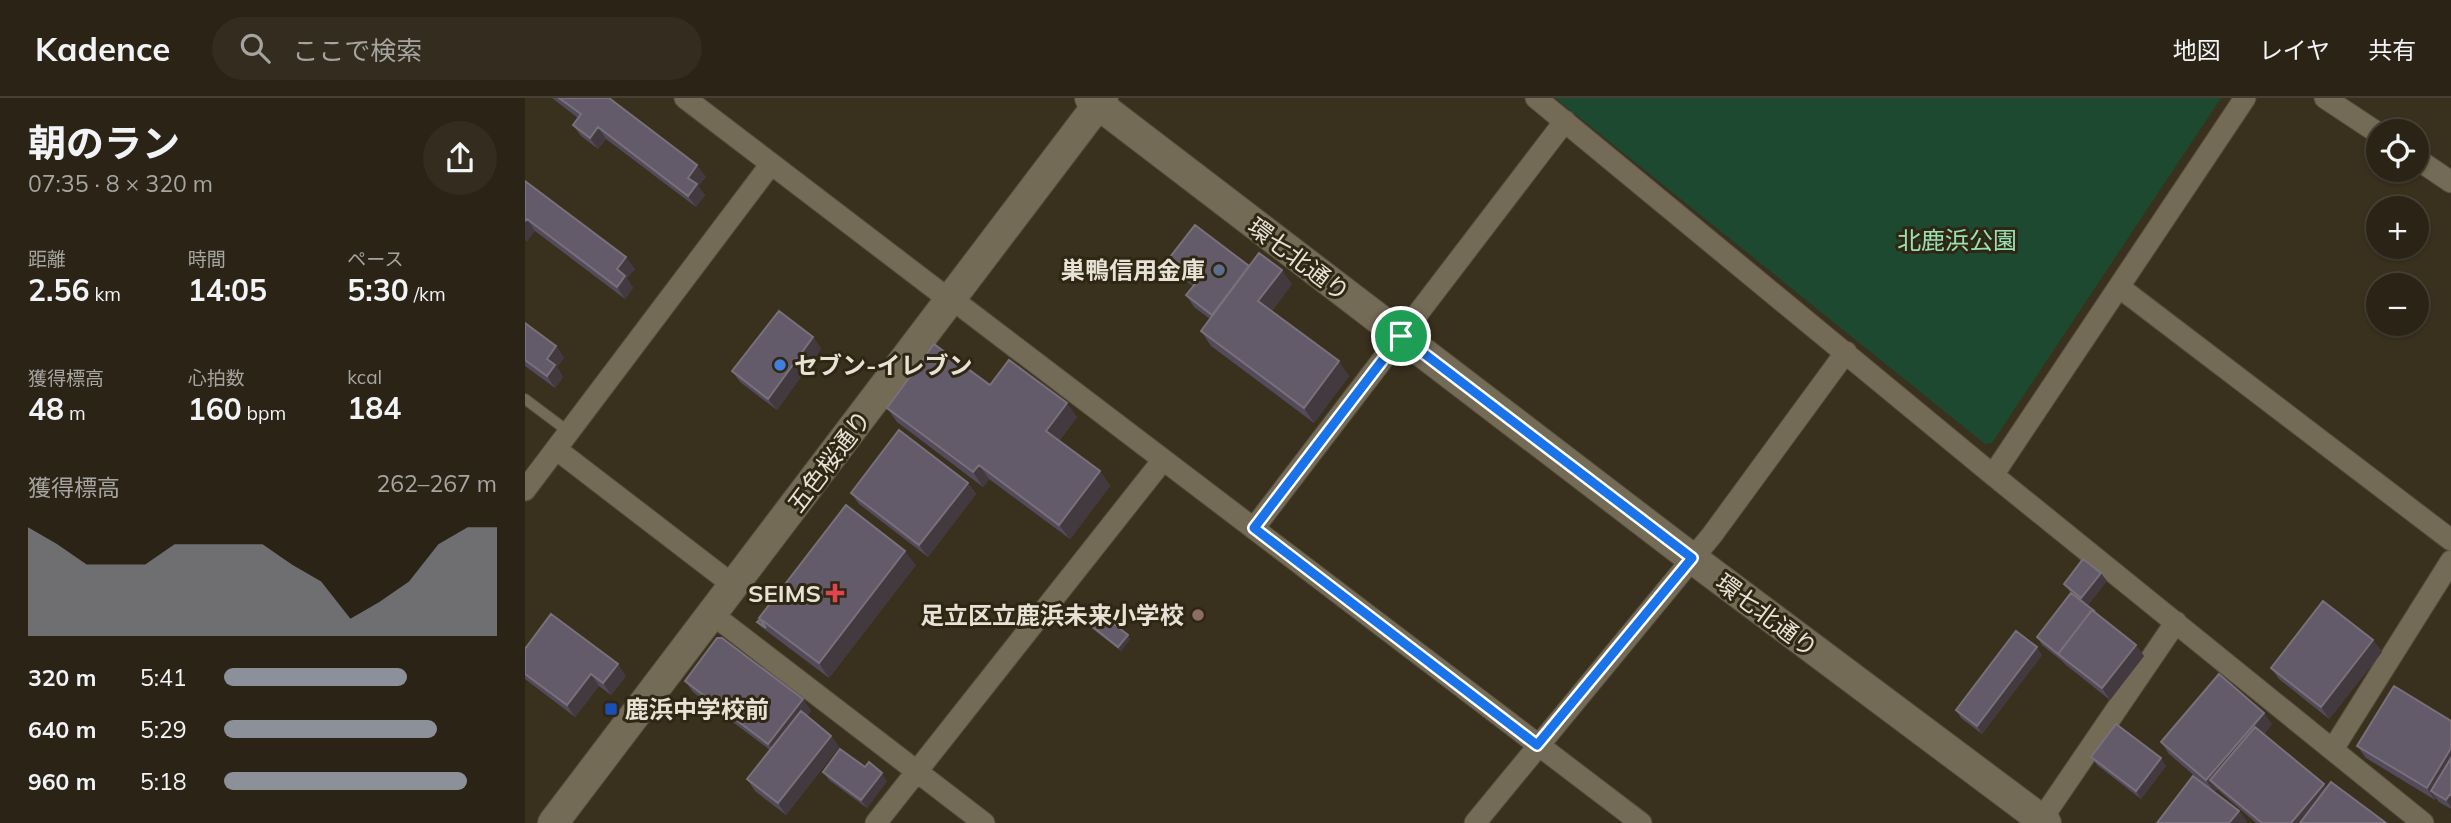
<!DOCTYPE html>
<html lang="ja">
<meta charset="utf-8">
<style>
:root{--surface:#2b2416;--page:#332c1f;--text:#f1f3f6;--muted:#a6a4a1;--line:#474135;--accent:#8c9099}
body{margin:0;font-family:Mulish,"Noto Sans JP",sans-serif;background:var(--page);color:var(--text);height:100vh;display:flex;flex-direction:column;font-size:26px;white-space:nowrap}
*{box-sizing:border-box;margin:0}
p{font-size:23px;color:var(--muted)}
.icon{flex:none;width:38px;height:38px;fill:none;stroke:currentColor;stroke-width:2;stroke-linecap:round;stroke-linejoin:round}
.map{position:relative;flex:1;overflow:hidden}
.details{display:flex;flex-direction:column;background:var(--surface);width:525px}
.details>*{flex:none}
.fabs{position:absolute;left:1841px;top:21px;display:grid;gap:14px}
.fabs a{display:grid;place-items:center;width:63px;height:63px;border-radius:50%;background:var(--surface);box-shadow:0 2px 5px #0004,0 0 0 2px var(--line);font-size:35px}
.pin{position:absolute;display:grid;place-items:center;width:60px;height:60px;color:#fff;margin:-30px;border:4px solid #fff;border-radius:50%;box-shadow:0 2px 7px #0007}
.round{display:grid;place-items:center;flex:none;width:74px;height:74px;border-radius:37px;background:var(--page)}
.headline{display:flex;align-items:center;justify-content:space-between;height:119px;padding:0 28px}
h1{font-size:38px;font-weight:700;line-height:52px}
.metrics{display:grid;grid-template-columns:repeat(3,1fr);gap:10px;height:119px;padding:7px 28px}
.metrics div{display:grid;align-content:center}
.metrics b{font-size:30px;font-weight:700}
.metrics small{font-size:19px;font-weight:400}
.metrics p{font-size:19px}
.chart{height:196px;padding:14px 28px}
.chart p{display:flex;justify-content:space-between}
.chart svg{width:100%;height:126px;margin-top:7px;fill:var(--accent);opacity:.7}
ul{padding:0 28px;list-style:none;font-size:23px}
li{display:grid;grid-template-columns:112px 84px 1fr;align-items:center;height:52px}
li i{height:18px;border-radius:9px;background:var(--accent)}
header{display:flex;align-items:center;gap:42px;box-sizing:border-box;height:98px;padding:0 35px;background:var(--surface);border-bottom:2px solid var(--line)}
header strong{font-size:33px}
nav{display:flex;gap:38px;margin-inline-start:auto;font-size:24px}
.search{width:490px;height:63px;background:var(--page);display:flex;align-items:center;gap:18px;box-sizing:border-box;padding:0 24px;border-radius:38px;color:var(--muted);font-size:26px}
main{display:flex;flex:1;min-height:0}
.map>svg:first-child{display:block}
</style>
<header>
<strong>Kadence</strong>
<div class="search"><svg class="icon" aria-label="search" viewBox="0 0 24 24"><circle cx="10" cy="10" r="6"/><path d="M15 15l6 6"/></svg>ここで検索</div>
<nav><a>地図</a><a>レイヤ</a><a>共有</a></nav>
</header>
<main>
<section class="details">
<div class="headline"><div><h1>朝のラン</h1><p>07:35 · 8 × 320 m</p></div><a class="round"><svg class="icon" aria-label="share" viewBox="0 0 24 24"><path d="M12 15V3M7 8l5-5 5 5M5 13v7h14v-7"/></svg></a></div>
<div class="metrics">
<div><p>距離</p><b>2.56<small> km</small></b></div>
<div><p>時間</p><b>14:05</b></div>
<div><p>ペース</p><b>5:30<small> /km</small></b></div>
</div>
<div class="metrics">
<div><p>獲得標高</p><b>48<small> m</small></b></div>
<div><p>心拍数</p><b>160<small> bpm</small></b></div>
<div><p>kcal</p><b>184</b></div>
</div>
<div class="chart"><p><span>獲得標高</span>262–267 m</p>
<svg viewBox="0 0 160 44" preserveAspectRatio="none"><path d="M0 44V6L10 12L20 19L30 19L40 19L50 12L60 12L70 12L80 12L90 19L100 25L110 38L120 32L130 25L140 12L150 6L160 6V44z"/></svg>
</div>
<ul>
<li><b>320 m</b>5:41<i style="width:67%"></i></li>
<li><b>640 m</b>5:29<i style="width:78%"></i></li>
<li><b>960 m</b>5:18<i style="width:89%"></i></li>
</ul>
</section>
<div class="map">
<svg width="1926" height="725" viewBox="0 0 1926 725">
<rect width="100%" height="100%" fill="#39301e"/>
<!-- park -->
<path fill="#1d4930" d="M1030,0h666l-229,345 -7,1z"/>
<g fill="none" stroke-linecap="round" stroke-linejoin="round">
<!-- lane casing -->
<g stroke="#544c3c" stroke-width="12">
<path id="lane" d="M0,301l44,33"/>
</g>
<!-- street casing -->
<g stroke="#544c3c" stroke-width="23">
<path id="street" d="M160,0l266,203
M1011,0l457,377 430,348
M1800,0l53,35
M1892,61l34,23
M1594,189l332,253
M427,201l689,524
M31,351l177,136
M1468,377l252,-377
M0,392l246,-326
M729,430l311,-407
M187,516l272,209
M1808,651l118,-188
M351,725l287,-363
M950,725l237,-288 134,-183
M1514,725l137,-201"/>
</g>
<!-- secondary casing -->
<g stroke="#544c3c" stroke-width="32">
<path id="secondary" d="M565,0l587,449 369,276
M28,725l550,-725"/>
</g>
<!-- lane -->
<use href="#lane" stroke="#746b56" stroke-width="10"/>
<!-- street -->
<use href="#street" stroke="#746b56" stroke-width="21"/>
<!-- secondary -->
<use href="#secondary" stroke="#746b56" stroke-width="30"/>
</g>
<!-- wall -->
<path fill="#534b5c" d="M27,0h57l97,79 -8,9 7,9 -9,12 -90,-68 -8,10 -17,-13 -8,-11 5,-7z
M0,83l110,88 -8,9 6,10 -8,11 -90,-68 -8,10 -2,-2z
M642,163l82,5 43,18 -20,27 77,65 -35,47 -103,-77 -10,-15 9,-12 -16,-12 -8,-12 7,-9 -18,-13z
M0,225l31,23 8,12 -7,9 6,10 -8,11 -30,-22z
M288,239l8,12 -44,61 -37,-28 -8,-11z
M465,287l87,32 -18,24 41,30 10,15 -40,53 -81,-60 -6,8 -86,-65 -10,-14z
M443,385l8,11 -48,63 -69,-53 -8,-11z
M391,467l-87,113 -69,-52 -3,-4 3,-3z
M1582,483l-20,25 49,39 8,11 -34,44 -44,-35 -4,-4 -20,-16 -5,-8 34,-44 -7,-9z
M563,525l42,16 -9,12 -31,-24z
M1848,542l9,12 -53,67 -50,-40 -8,-11z
M0,551l101,27 -15,19 -12,-9 -24,31 -50,-38z
M1517,557l-60,79 -21,-16 -5,-8z
M160,583l118,18 8,12 -4,5 24,20 8,11 -53,68 -31,-24 -8,-12 23,-29 -77,-58z
M1926,623v88l-12,-7 -3,-4 -1,2 -69,-42 -9,-12z
M1747,626l-8,10 63,54 59,35h-130l-39,-34 -3,3 25,19 8,11v1h-90l53,-34 -41,-35 -8,-12z
M1566,659l75,9 -25,33 -44,-34z
M340,669l22,14 -20,27 -38,-28 -6,-8z"/>
<!-- shaded-wall -->
<path fill="#423a3e" d="M73,29l8,12 -8,10 -8,-11z
M172,67l9,12 -8,9 7,9 -9,12 -8,-11v-18z
M2,121l8,12 -8,10 -2,-3v-17z
M101,159l9,12 -8,9 6,10 -8,11 -8,-12v-18z
M757,172l10,14 -24,32 -10,-15z
M288,239l8,12 -44,61 -9,-11z
M31,248l8,12 -7,9 6,10 -8,11 -8,-12v-17z
M814,263l10,15 -35,47 -10,-15z
M542,305l10,14 -21,28 -10,-14z
M454,367l10,14 -6,8 -10,-15z
M575,373l10,15 -40,53 -11,-14z
M443,385l8,11 -48,63 -9,-12z
M380,453l11,14 -87,113 -10,-15z
M1576,475l6,8 -20,25 -6,-8z
M603,537l2,4 -9,12 -3,-4z
M1848,542l9,12 -53,67 -8,-12z
M1611,547l8,11 -34,44 -8,-12z
M1512,549l5,8 -60,79 -5,-8z
M93,566l8,12 -15,19 -8,-12z
M66,576l8,12 -24,31 -8,-12z
M278,601l8,12 -34,44 -9,-11z
M1739,615l8,11 -54,63 -8,-7 7,9 -3,3 -8,-12z
M306,638l8,11 -53,68 -8,-12z
M1926,650v25l-20,18 5,7 -1,2 -8,-12z
M1636,660l5,8 -25,33 -5,-8z
M357,675l5,8 -20,27 -6,-8z
M1799,686l8,11 -23,28h-18z
M1925,696l1,2v11l-5,-7z
M1714,713l8,11v1h-18z"/>
<!-- building -->
<path fill="#635b69" stroke="#78707a" stroke-width="2" d="M34,0h50l88,67 -9,13 9,6 -9,12 -90,-69 -8,11 -17,-13 8,-11z
M0,83l101,76 -9,12 8,7 -8,11 -90,-68 -2,2z
M670,127l54,41 -37,49 -26,-20 10,-12 -29,-22z
M734,155l23,17 -24,31 81,60 -35,47 -103,-77z
M254,213l34,26 -45,62 -36,-28z
M0,225l31,23 -9,13 8,6 -8,11 -22,-16z
M409,246l56,41 19,-25 58,43 -21,28 54,40 -41,54 -80,-60 -6,7 -86,-64z
M374,332l69,53 -49,62 -68,-52z
M321,407l59,46 -86,112 -60,-45z
M1558,461l18,14 -20,25 -17,-14z
M1546,495l22,17h-1l-34,44 -21,-17z
M1798,503l50,39 -52,67 -50,-39z
M1567,512l44,35 -34,43 -44,-34z
M572,513l31,24 -10,12 -30,-24z
M26,516l67,50 -15,19 -12,-9 -24,31 -42,-31v-25z
M235,521l6,9 -9,-6z
M1491,533l21,16 -60,79 -21,-16z
M192,540h5l81,61 -35,45 -83,-63z
M1694,576l45,39 -58,67 -45,-38z
M1869,588l57,35v27l-24,40 -70,-42z
M276,613l30,25 -53,67 -31,-24z
M1591,626l45,34 -25,33 -45,-34z
M1730,629l69,57 -33,39h-29l-52,-43z
M315,651l25,18 4,-5 13,11 -21,27 -38,-28z
M1926,660v37l-1,-1 -4,6 -15,-9z
M1668,678l46,35 -10,12h-72z
M1806,684l55,41h-86z"/>
<g fill="none" stroke-linecap="round" stroke-linejoin="round">
<!-- route casing -->
<g stroke="#fff" stroke-width="14">
<path id="route" d="M876,238l291,222 -155,187 -283,-217z"/>
</g>
<!-- route -->
<use href="#route" stroke="#1a73e8" stroke-width="9"/>
</g>
<!-- markers -->
<circle fill="#5c6f8a" stroke="#2f2714" stroke-width="2.5" cx="694" cy="172" r="7"/>
<circle fill="#3f7fe0" stroke="#2f2714" stroke-width="2.5" cx="255" cy="267" r="7"/>
<path fill="#e0444e" stroke="#2f2714" stroke-width="2.5" d="M306.5 484.5h7v7h7v7h-7v7h-7v-7h-7v-7h7z"/>
<circle fill="#8d6e63" stroke="#2f2714" stroke-width="2.5" cx="673" cy="517" r="7"/>
<rect fill="#1a4fb4" stroke="#2f2714" stroke-width="2.5" x="79" y="604" width="14" height="14" rx="3.5"/>
<g text-anchor="middle" dominant-baseline="central" stroke-width="6" stroke-linejoin="round" paint-order="stroke">
<!-- park labels -->
<g font-size="24" fill="#99e0b4" stroke="#2f2714">
<text x="1432" y="142">北鹿浜公園</text>
</g>
<!-- street labels -->
<g font-size="24" fill="#e7e1d6" stroke="#2f2714">
<text transform="translate(774 161) rotate(37)">環七北通り</text>
<text transform="translate(304 363) rotate(-53)">五色桜通り</text>
<text transform="translate(1242 517) rotate(37)">環七北通り</text>
</g>
<!-- poi labels -->
<g font-size="24" font-weight="bold" fill="#e7e1d6" stroke="#2f2714" text-anchor="end">
<text x="680" y="172">巣鴨信用金庫</text>
<text x="269" y="267" text-anchor="start">セブン-イレブン</text>
<text x="296" y="495">SEIMS</text>
<text x="659" y="517">足立区立鹿浜未来小学校</text>
<text x="100" y="611" text-anchor="start">鹿浜中学校前</text>
</g>
</g>
</svg>
<div class="fabs">
<a><svg class="icon" aria-label="locate" viewBox="0 0 24 24"><circle cx="12" cy="12" r="6"/><path d="M12 2v4M12 18v4M2 12h4M18 12h4"/></svg></a>
<a>+</a>
<a>−</a>
</div>
<div class="pin" style="left:876px;top:238px;background:#1e9e55"><svg class="icon" aria-label="arrive" viewBox="0 0 24 24"><path d="M6 21V4h12l-3 4 3 4H6"/></svg></div>
</div>
</main>
